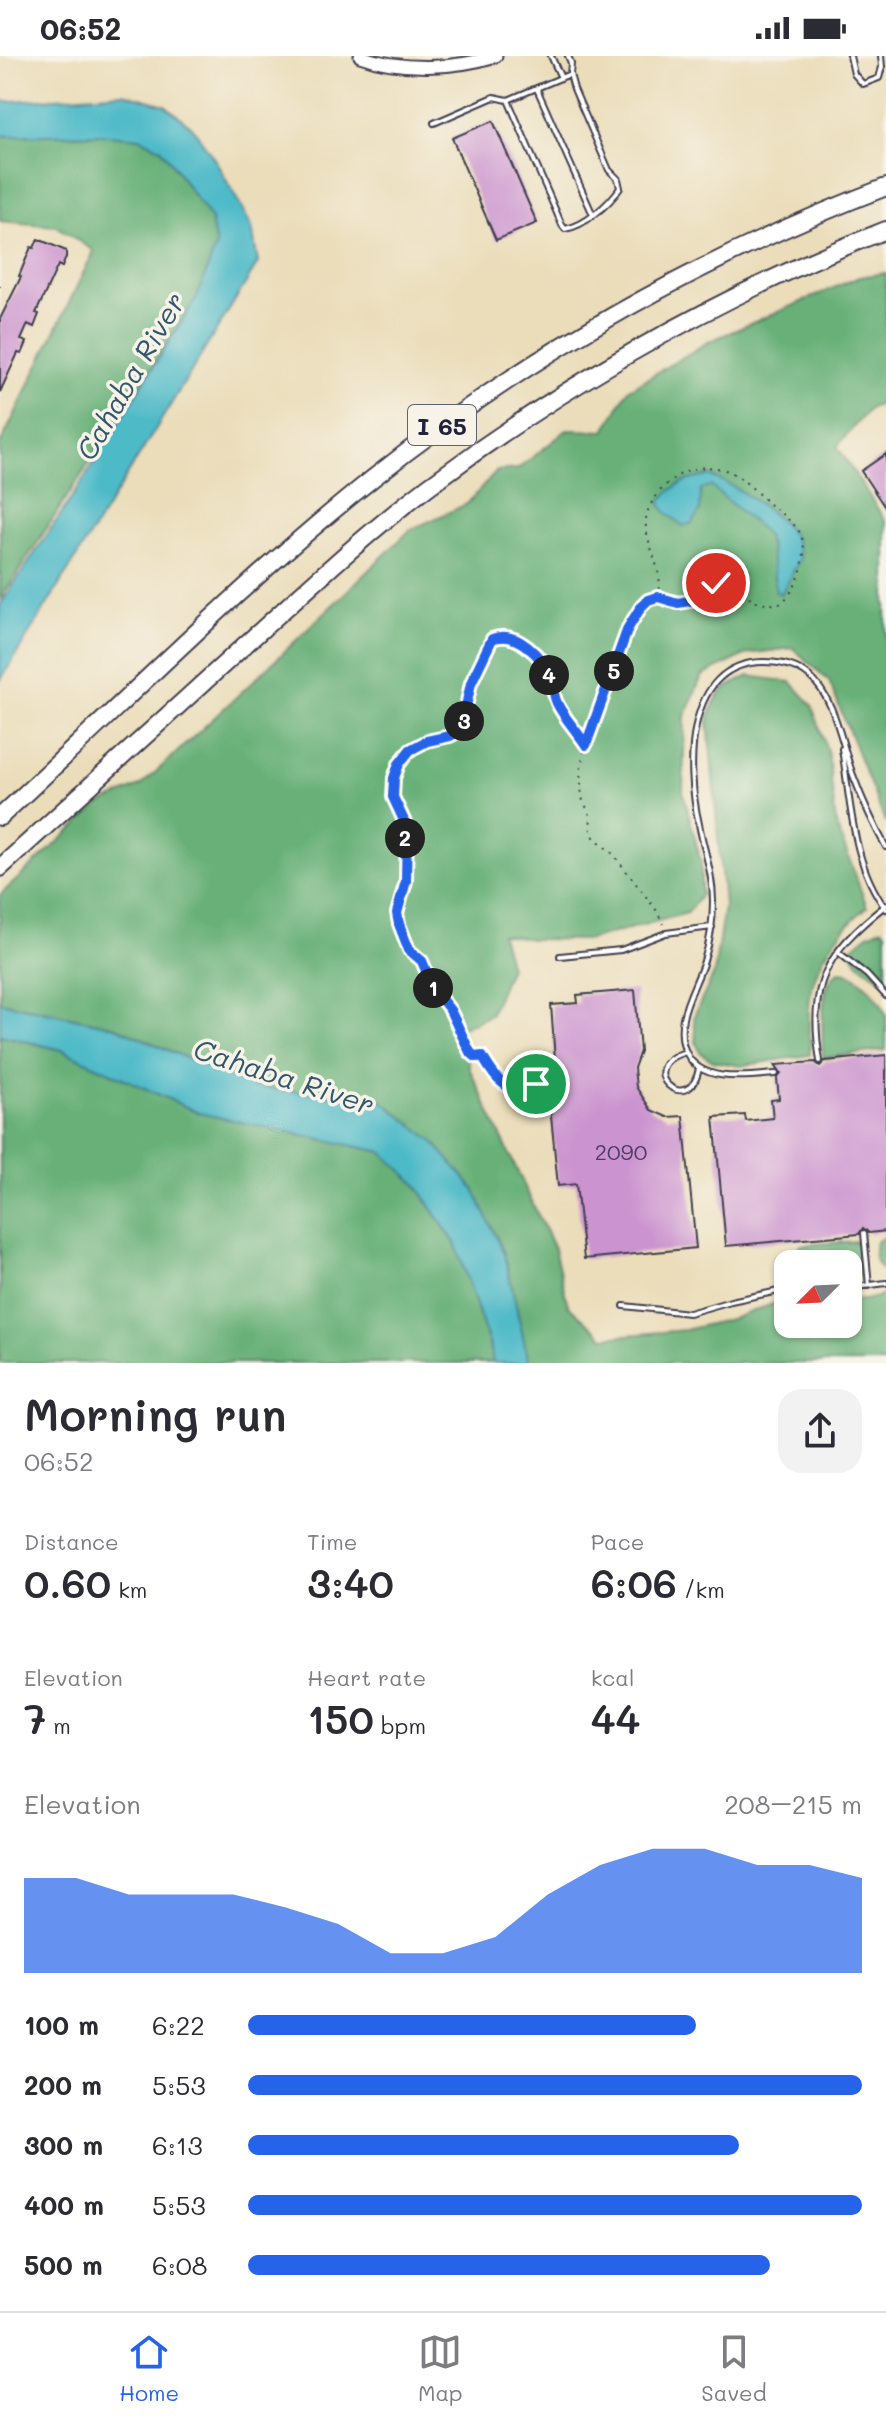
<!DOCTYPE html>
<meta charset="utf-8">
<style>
:root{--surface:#fff;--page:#f2f2f3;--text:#2b2b33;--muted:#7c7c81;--line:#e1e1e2;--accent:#2563eb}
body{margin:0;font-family:Mali,sans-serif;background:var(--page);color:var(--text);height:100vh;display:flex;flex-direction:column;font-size:30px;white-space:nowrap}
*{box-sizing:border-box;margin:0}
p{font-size:26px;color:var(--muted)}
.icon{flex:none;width:44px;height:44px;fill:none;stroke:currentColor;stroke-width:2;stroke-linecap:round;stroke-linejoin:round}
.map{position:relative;height:1307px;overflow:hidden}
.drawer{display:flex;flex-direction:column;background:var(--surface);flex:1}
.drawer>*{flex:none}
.needle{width:52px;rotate:246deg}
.buttons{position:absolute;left:774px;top:1194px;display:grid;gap:16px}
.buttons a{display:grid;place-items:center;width:88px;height:88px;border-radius:16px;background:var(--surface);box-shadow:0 2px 6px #0004;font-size:40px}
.pin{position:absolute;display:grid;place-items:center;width:68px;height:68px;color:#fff;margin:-34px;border:4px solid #fff;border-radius:50%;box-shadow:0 2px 8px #0007}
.km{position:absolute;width:40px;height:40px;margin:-20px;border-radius:50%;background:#222;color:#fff;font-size:22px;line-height:40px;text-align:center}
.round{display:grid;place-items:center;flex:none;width:84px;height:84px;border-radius:24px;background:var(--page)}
.overview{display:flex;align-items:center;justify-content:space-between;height:136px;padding:0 24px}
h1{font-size:44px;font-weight:600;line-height:60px}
.metrics{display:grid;grid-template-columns:repeat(3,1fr);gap:12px;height:136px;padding:8px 24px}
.metrics div{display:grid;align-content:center}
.metrics b{font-size:40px;font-weight:600}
.metrics small{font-size:22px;font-weight:400}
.metrics p{font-size:22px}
.chart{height:224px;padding:16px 24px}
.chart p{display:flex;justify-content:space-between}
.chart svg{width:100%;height:144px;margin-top:8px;fill:var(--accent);opacity:.7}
ul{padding:0 24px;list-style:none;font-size:26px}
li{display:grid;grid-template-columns:128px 96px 1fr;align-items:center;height:60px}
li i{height:20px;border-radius:10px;background:var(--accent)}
.status{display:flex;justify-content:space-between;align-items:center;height:56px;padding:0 40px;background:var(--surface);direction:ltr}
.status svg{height:22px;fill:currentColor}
.tab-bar{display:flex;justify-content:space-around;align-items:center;height:112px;border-top:2px solid var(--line);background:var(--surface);font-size:22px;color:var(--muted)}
.tab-bar a{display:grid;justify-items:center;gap:4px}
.tab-bar .active{color:var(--accent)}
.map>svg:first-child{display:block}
</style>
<div class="status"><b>06:52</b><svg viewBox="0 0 49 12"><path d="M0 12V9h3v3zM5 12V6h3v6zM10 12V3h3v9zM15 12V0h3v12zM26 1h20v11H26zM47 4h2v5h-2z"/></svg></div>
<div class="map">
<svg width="886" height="1307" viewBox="0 0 886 1307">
<rect width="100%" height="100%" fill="#f7f3e8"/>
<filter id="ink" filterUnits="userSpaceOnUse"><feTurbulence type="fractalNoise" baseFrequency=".0125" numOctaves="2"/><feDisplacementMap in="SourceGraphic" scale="16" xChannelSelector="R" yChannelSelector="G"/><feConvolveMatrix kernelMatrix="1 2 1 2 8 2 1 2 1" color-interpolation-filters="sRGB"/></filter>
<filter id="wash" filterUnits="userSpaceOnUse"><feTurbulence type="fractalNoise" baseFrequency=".006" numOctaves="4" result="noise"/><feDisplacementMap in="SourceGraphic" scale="32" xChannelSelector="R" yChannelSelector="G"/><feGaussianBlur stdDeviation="1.8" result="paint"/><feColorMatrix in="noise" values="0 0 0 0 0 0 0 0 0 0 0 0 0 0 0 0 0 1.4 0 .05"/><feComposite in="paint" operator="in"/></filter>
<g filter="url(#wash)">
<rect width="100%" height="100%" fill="#ebddba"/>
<!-- forest -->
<path fill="#67b078" stroke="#44695a" stroke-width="2" d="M98,78l42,4 21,10 50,72 5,26 -19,51 -197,303v-155l94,-194 -38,-25 -56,-5v-85z
M886,217v129l-16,6 -33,38 49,76v302l-57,-143 -36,-33 -46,6 -45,22 -17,40 -2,76 18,70v33l-14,18 -99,27 -57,-1 -30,-5 9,33 -20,48 -29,13 9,42 84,179 14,56 36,32 81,-7 49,-12 50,-18h4v24h60v-24h16l22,-5v68h-357l-25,-110 -122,-152 -130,-14 -136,-60 -116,-25v-107l100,-91 42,-19 139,-130 129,-125 57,-26 30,-33 21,-2 49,-39 38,1 23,-41 80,-48 151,-65z
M749,620l42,6 21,23 16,48 8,71 31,83c-27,22 -52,54 -57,90 -3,19 0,40 0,58l-70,11 -27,-5 -13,-9 -4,-10 -2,-26 20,-42 10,-68 -16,-185c7,-28 15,-33 41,-45z
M882,872l4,3v50c-14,-7 -31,-17 -36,-32l18,-15z
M840,915c17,0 43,29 46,45 0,11 0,24 0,34l-63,8c0,-22 -6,-77 17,-87z
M0,979l62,15 137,63 183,39 33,31 40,60 34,100 4,20h-493z
M886,1180v36c-12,-6 -13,-18 -10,-30z
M858,1185v34h-10v-11h-57v-6l10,-13z"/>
<!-- water -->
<path fill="#4ebac8" stroke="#386e82" stroke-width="2" d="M123,37l42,12 27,22 25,36 35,64 6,36 -258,418v-76l73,-109 124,-199 19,-51 -5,-26 -50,-72 -21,-10 -42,-4 -98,2v-34z
M709,420c22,6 78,43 86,64 3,6 3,13 5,19l-19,35 -5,-2 -6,-45 -5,-14 -54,-47 -10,3 -1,22 -8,12 -9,3 -18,-15 -5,-10c16,-18 26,-22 49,-25z
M0,946l116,25 136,60 130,14 51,40 41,48 30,64 25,110h-36l-4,-20 -34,-100 -40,-60 -33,-31 -183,-39 -137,-63 -62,-15z"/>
<g id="blocks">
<!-- building -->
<path fill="#cb93cf" d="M493,65l44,102 -41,17 -44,-102z
M38,183l28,12v6l-4,10 -4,-2 -22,48 3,1 -5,13 -6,-3 -7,16 6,2 -5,12 -4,-1 -18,39v-73l21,-42 -2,-1 12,-29 3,1z
M886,398v55l-25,-38z
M635,934l5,61 -6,17 2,19 15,23 16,7 16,-1 13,132 -112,11 -8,-75 -18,2 -9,-90h-3l1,-25 3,-12 5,1 -4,-55 27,-2 -1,-8z
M886,999v176l-17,2 -6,-5 -4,6 -133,12 -12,-129 31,-2 1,6 27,-3 -2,-18 8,-1 -2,-20 4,-5 -6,-9 40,-3 5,4 5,-5z"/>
</g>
</g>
<g filter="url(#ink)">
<use href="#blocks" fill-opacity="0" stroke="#403e4e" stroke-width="2"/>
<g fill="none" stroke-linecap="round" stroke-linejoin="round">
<!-- service casing -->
<g stroke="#403e4e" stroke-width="8">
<path id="service" d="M551,0l10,22
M568,0l3,7 -1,11
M850,0l4,18 9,10 16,-6 3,-11 -1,-11
M537,33l56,126
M434,67l60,-26 14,3 62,-26 4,15 35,81 9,9 2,9c-11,16 -35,38 -55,41l-3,-4 -54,-125
M842,693c9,54 10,115 44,160
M838,896l29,23 19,21
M560,900l61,-6 45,-17 46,-6
M686,996c-56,15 4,68 13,16
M820,1005c-12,-77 5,-108 66,-156
M776,1018c-27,2 -74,10 -89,-20 -16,-32 8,-64 17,-93 6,-19 9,-39 9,-60 0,-27 -9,-50 -14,-77 -13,-55 -15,-161 64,-162 16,0 33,3 46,14 27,23 32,67 44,99 9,24 20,49 33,72
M864,1177l5,53
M848,1232l38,-5
M624,1250l65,7 42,-12 57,-12"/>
</g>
<!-- tertiary casing -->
<g stroke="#403e4e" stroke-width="15">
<path id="tertiary" d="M360,0c41,15 94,13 136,0"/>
</g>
<!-- motorway casing -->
<g stroke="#403e4e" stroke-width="20">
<path id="motorway" d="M0,761c123,-113 241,-234 372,-338 156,-124 328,-221 514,-292
M0,812c82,-75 164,-149 246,-224 60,-54 118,-109 183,-158 141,-105 293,-192 457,-256"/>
</g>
<!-- path -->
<path stroke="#403e4e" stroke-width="2" stroke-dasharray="2 6" stroke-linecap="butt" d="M0,230v1
M658,541c9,-31 -22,-62 -9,-89 14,-29 44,-48 76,-38 17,6 31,22 44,34 10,8 24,17 31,29 11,21 -3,61 -22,72l-20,-3 -27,-15 -15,-4 -13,4 -8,13c-18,3 -33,-4 -47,0l-20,28 -12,39 -12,25 -1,12 -19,47 -4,21 2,26 9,19 -1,11 4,9 20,18 43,56 6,13
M554,1002h-10l-4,3 1,14 -12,14c-25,7 -36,-15 -47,-33l-6,1 -6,-5 -20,-42 -16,-20 -12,-29 -13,-11 -10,-26 -2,-11 9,-32 1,-54 -14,-30 1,-19 5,-14 11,-14 17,-9 23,-5 11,-6 10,-47 21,-44c24,-10 50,18 58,38 3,8 3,17 6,25 8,15 20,29 30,42"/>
<!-- service -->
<use href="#service" stroke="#fff" stroke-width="4"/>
<!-- tertiary -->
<use href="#tertiary" stroke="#fff" stroke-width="11"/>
<!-- motorway -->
<use href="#motorway" stroke="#fff" stroke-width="16"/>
</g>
</g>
<g fill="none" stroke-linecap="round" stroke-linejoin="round" filter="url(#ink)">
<!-- route casing -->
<g stroke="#fff" stroke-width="16">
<path id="route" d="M536,1028l-13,7c-24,-4 -29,-16 -41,-35l-6,1 -6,-5 -20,-42 -16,-20 -12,-29 -13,-11 -10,-26 -2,-11 9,-32 1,-54 -14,-30 1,-19 5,-14 11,-14 17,-9 23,-5 11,-6 10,-47 21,-44c24,-10 51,18 59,39 3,8 2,17 6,25 7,15 20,28 29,42l42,-117 13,-21 7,-7 10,-3 20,6 17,-3 8,-13 13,-4"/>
</g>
<!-- route -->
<use href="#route" stroke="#2563eb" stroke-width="10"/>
</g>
<g text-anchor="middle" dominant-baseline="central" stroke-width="7" stroke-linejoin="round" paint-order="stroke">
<!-- number labels -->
<g font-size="22" fill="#4c3e60">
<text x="621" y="1095">2090</text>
</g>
<!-- shield labels -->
<rect fill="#f7f3e8" stroke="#62616f" stroke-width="2" x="408" y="349" width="68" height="40" rx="6"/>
<g font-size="24" font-weight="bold" fill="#22223b">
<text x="442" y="369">I 65</text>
</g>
<!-- water labels -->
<g font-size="28" font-style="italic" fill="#31576c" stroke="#f7f3e8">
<text transform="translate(130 320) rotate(-60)">Cahaba River</text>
<text transform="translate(284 1020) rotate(18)">Cahaba River</text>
</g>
</g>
</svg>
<div class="buttons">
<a><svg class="needle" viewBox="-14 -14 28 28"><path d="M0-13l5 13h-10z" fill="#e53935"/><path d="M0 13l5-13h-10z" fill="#7c7c81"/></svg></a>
</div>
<div class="pin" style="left:536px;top:1028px;background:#1e9e55"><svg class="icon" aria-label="arrive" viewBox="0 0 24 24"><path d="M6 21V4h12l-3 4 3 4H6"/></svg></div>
<div class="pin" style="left:716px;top:527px;background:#d93025"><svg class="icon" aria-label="check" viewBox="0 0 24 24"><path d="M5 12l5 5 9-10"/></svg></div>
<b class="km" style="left:433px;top:932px">1</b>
<b class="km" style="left:405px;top:782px">2</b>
<b class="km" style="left:464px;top:665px">3</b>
<b class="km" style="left:549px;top:619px">4</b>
<b class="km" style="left:614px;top:615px">5</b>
</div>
<section class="drawer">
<div class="overview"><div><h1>Morning run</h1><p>06:52</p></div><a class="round"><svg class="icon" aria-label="share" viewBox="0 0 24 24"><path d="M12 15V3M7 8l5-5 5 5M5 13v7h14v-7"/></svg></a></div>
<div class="metrics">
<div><p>Distance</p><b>0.60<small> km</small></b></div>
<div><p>Time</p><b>3:40</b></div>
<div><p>Pace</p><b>6:06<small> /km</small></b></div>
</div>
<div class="metrics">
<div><p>Elevation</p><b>7<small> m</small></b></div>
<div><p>Heart rate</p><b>150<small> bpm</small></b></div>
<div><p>kcal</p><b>44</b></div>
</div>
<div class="chart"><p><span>Elevation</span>208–215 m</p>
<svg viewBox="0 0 160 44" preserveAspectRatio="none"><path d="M0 44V15L10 15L20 20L30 20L40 20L50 24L60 29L70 38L80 38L90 33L100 20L110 11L120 6L130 6L140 11L150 11L160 15V44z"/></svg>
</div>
<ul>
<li><b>100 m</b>6:22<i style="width:73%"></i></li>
<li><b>200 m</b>5:53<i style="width:100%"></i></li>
<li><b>300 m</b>6:13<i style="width:80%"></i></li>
<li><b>400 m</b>5:53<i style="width:100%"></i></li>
<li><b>500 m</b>6:08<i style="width:85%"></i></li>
</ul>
</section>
<nav class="tab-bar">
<a class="active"><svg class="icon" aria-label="home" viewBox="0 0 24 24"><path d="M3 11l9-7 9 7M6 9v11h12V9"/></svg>Home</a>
<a><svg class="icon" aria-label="map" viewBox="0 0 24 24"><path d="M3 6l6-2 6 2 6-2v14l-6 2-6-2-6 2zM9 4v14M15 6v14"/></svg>Map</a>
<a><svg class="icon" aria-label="saved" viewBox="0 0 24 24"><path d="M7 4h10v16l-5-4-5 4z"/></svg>Saved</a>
</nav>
